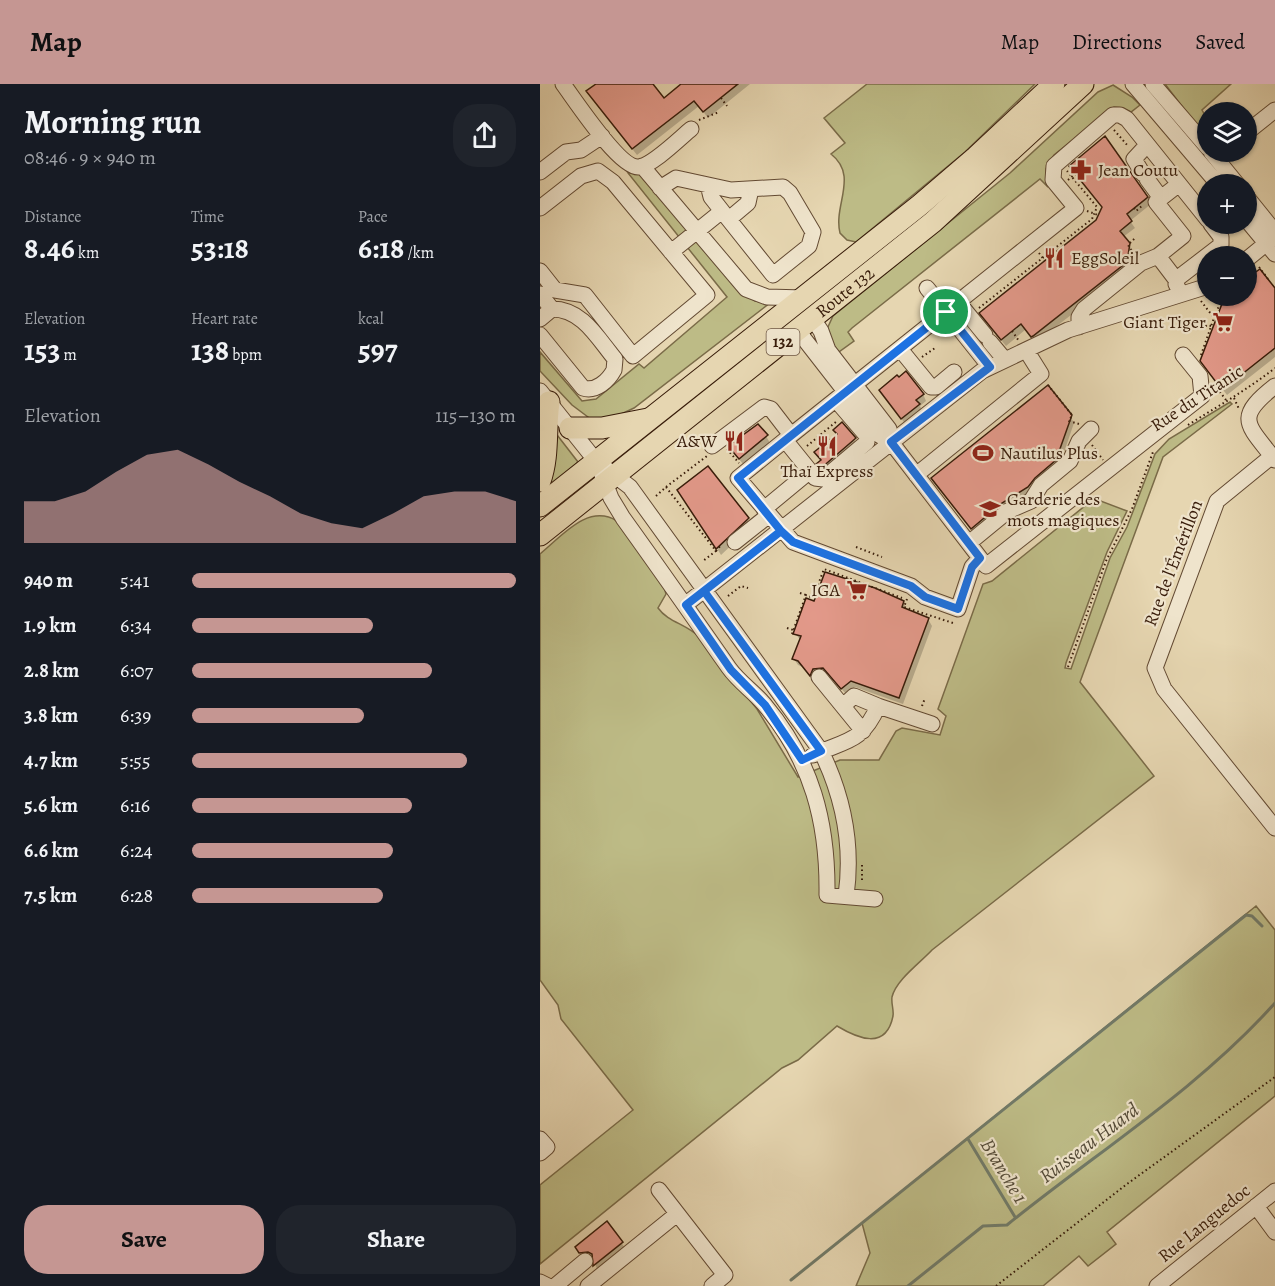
<!DOCTYPE html>
<meta charset="utf-8">
<style>
:root{--surface:#171b24;--page:#20242c;--text:#f1f3f6;--muted:#9ea1a6;--accent:#c59692}
body{margin:0;font-family:Alegreya,serif;background:var(--page);color:var(--text);height:100vh;display:flex;flex-direction:column;font-size:22px;white-space:nowrap}
*{box-sizing:border-box;margin:0}
p{font-size:20px;color:var(--muted)}
.icon{flex:none;width:33px;height:33px;fill:none;stroke:currentColor;stroke-width:2;stroke-linecap:round;stroke-linejoin:round}
.map{position:relative;flex:1;overflow:hidden}
.details{display:flex;flex-direction:column;background:var(--surface);width:540px}
.details>*{flex:none}
.buttons{position:absolute;left:657px;top:18px;display:grid;gap:12px}
.buttons a{display:grid;place-items:center;width:60px;height:60px;border-radius:50%;background:var(--surface);box-shadow:0 2px 4px #0004;font-size:30px}
.pin{position:absolute;display:grid;place-items:center;width:51px;height:51px;color:#fff;margin:-26px;border:3px solid #fff;border-radius:50%;box-shadow:0 2px 6px #0007}
.round{display:grid;place-items:center;flex:none;width:63px;height:63px;border-radius:24px;background:var(--page)}
.summary{display:flex;align-items:center;justify-content:space-between;height:102px;padding:0 24px}
h1{font-size:33px;font-weight:600;line-height:45px}
.figures{display:grid;grid-template-columns:repeat(3,1fr);gap:9px;height:102px;padding:6px 24px}
.figures div{display:grid;align-content:center}
.figures b{font-size:30px;font-weight:600}
.figures small{font-size:16px;font-weight:400}
.figures p{font-size:16px}
.chart{height:168px;padding:12px 24px}
.chart p{display:flex;justify-content:space-between}
.chart svg{width:100%;height:108px;margin-top:6px;fill:var(--accent);opacity:.7}
.cta{display:flex;gap:12px;margin-top:auto;padding:12px 24px}
.cta a{flex:1;height:69px;border-radius:24px;background:var(--accent);color:#111;font-size:24px;font-weight:600;line-height:69px;text-align:center}
.cta a+a{background:var(--page);color:var(--text)}
ul{padding:0 24px;list-style:none;font-size:20px}
li{display:grid;grid-template-columns:96px 72px 1fr;align-items:center;height:45px}
li i{height:15px;border-radius:8px;background:var(--accent)}
header{display:flex;align-items:center;gap:36px;box-sizing:border-box;height:84px;padding:0 30px;background:var(--accent);color:#111}
header strong{font-size:28px}
nav{display:flex;gap:33px;margin-inline-start:auto;font-size:21px}
main{display:flex;flex:1;min-height:0}
.map>svg:first-child{display:block}
</style>
<header>
<strong>Map</strong>
<nav><a>Map</a><a>Directions</a><a>Saved</a></nav>
</header>
<main>
<section class="details">
<div class="summary"><div><h1>Morning run</h1><p>08:46 · 9 × 940 m</p></div><a class="round"><svg class="icon" aria-label="share" viewBox="0 0 24 24"><path d="M12 15V3M7 8l5-5 5 5M5 13v7h14v-7"/></svg></a></div>
<div class="figures">
<div><p>Distance</p><b>8.46<small> km</small></b></div>
<div><p>Time</p><b>53:18</b></div>
<div><p>Pace</p><b>6:18<small> /km</small></b></div>
</div>
<div class="figures">
<div><p>Elevation</p><b>153<small> m</small></b></div>
<div><p>Heart rate</p><b>138<small> bpm</small></b></div>
<div><p>kcal</p><b>597</b></div>
</div>
<div class="chart"><p><span>Elevation</span>115–130 m</p>
<svg viewBox="0 0 160 44" preserveAspectRatio="none"><path d="M0 44V27L10 27L20 23L30 15L40 8L50 6L60 12L70 19L80 25L90 32L100 36L110 38L120 32L130 25L140 23L150 23L160 27V44z"/></svg>
</div>
<ul>
<li><b>940 m</b>5:41<i style="width:100%"></i></li>
<li><b>1.9 km</b>6:34<i style="width:56%"></i></li>
<li><b>2.8 km</b>6:07<i style="width:74%"></i></li>
<li><b>3.8 km</b>6:39<i style="width:53%"></i></li>
<li><b>4.7 km</b>5:55<i style="width:85%"></i></li>
<li><b>5.6 km</b>6:16<i style="width:68%"></i></li>
<li><b>6.6 km</b>6:24<i style="width:62%"></i></li>
<li><b>7.5 km</b>6:28<i style="width:59%"></i></li>
</ul>
<div class="cta"><a>Save</a><a>Share</a></div>
</section>
<div class="map">
<svg width="735" height="1202" viewBox="0 0 735 1202">
<rect width="100%" height="100%" fill="#e6d6b1"/>
<filter id="stains"><feTurbulence type="fractalNoise" baseFrequency=".00333" numOctaves="4"/><feColorMatrix values="0 0 0 0 .2 0 0 0 0 .09 0 0 0 0 .02 0 0 0 .5 -.17"/></filter>
<radialGradient id="worn" r=".72"><stop offset=".6" stop-color="#630" stop-opacity="0"/><stop offset="1" stop-color="#630" stop-opacity=".3"/></radialGradient>
<!-- green -->
<path fill="#bdbb86" stroke="#7a6b48" stroke-width="1.5" d="M327,0h168l-70,68 -109,90 -9,-2 -7,-7c-7,-28 19,-57 -9,-79l14,-11 -21,-25z
M625,0h66l-29,26 5,9v20z
M573,1l19,12 8,8 -9,7 -8,-4 -9,-1 -60,48 -8,14 1,17 -7,-7 -188,149 -4,4 6,9 -18,13 -9,-25 6,-13 177,-143 88,-81z
M102,88l104,123 9,6 15,2 -136,105 -19,9 -23,3 -20,-15 -32,-34v-19l42,49 14,-2 43,-35 5,4 83,-71 -99,-124z
M690,318l2,2 -69,53 -83,225 74,94 -222,174c-12,13 -36,30 -40,47 -1,6 2,13 1,19 -7,35 -36,22 -56,10l-39,34 -16,8 -242,196v-79l93,-75 -72,-91 -3,-14 -18,-25v-426c22,-18 48,-51 77,-33l47,66 2,7 -8,14c10,14 28,16 40,28l59,73 41,68 42,-17h39l17,-29 6,-3 38,7 6,-19 -8,-7 45,-125 9,-3 94,-76 -5,-7 4,-3 42,16 -20,41 -41,111 -1,5 6,1 39,-111 17,-31 28,-73 14,-15z
M14,347l24,31 -38,33 5,-12z
M716,822l19,24v166l-168,136 9,12 -28,22 -9,-10 -36,30h-187l14,-33 -8,-30z"/>
<!-- shadow -->
<path fill="#0003" d="M58,0h53l13,16 17,-16h69l-42,34 -9,-12 -62,49 -45,-57z
M535,89l72,25 4,6 -21,17 5,7 -12,9 10,14 -3,18 -95,74 -10,-13 -19,16 -21,-26 112,-99 6,-13z
M735,207v66l-48,38 -21,-27 20,-71z
M341,307l42,3 3,7 -6,5 3,6 -17,13z
M530,332l4,7 -15,44 -38,35 -46,32 -38,-49z
M302,341l17,21 -37,25 -4,-7z
M226,352l4,7 -27,21 -9,-11z
M167,384l45,58 -31,29 -19,-31z
M275,519h88l4,6 21,10 4,7 -29,78 -48,-17 -9,7 -18,-20 -11,2 -3,5 -11,-14 -5,-2 -4,-6 7,-18 -6,-8z
M67,1139l18,25 -28,22 -3,-12h-11l-4,-6z"/>
<g fill="none" stroke-linecap="round" stroke-linejoin="round">
<!-- stream -->
<path stroke="#717a68" stroke-width="3" d="M428,1055l47,78
M251,1196l455,-365 6,1 10,10
M368,1202l75,-60 24,-1c90,-73 190,-135 268,-222"/>
</g>
<!-- building -->
<path fill="#e49a8b" stroke="#371b09" stroke-width="1.5" d="M56,0h57l11,14 17,-14h57l-35,28 -9,-11 -62,48 -46,-58z
M565,52l43,61 -21,17 5,7 -12,10 10,12 -3,19 -94,74 -2,1 -10,-13 -20,16 -22,-27 117,-93 6,-13 -33,-41z
M720,185l15,19v60l-53,42 -22,-29 25,-65h21v-17z
M366,287l18,23 -8,6 4,4 -19,15 -22,-29 18,-15 2,2z
M508,301l24,30 -16,45 -21,18 -7,9 -26,16 -31,26 -40,-51z
M302,338l14,16 -36,31 -4,-5 5,-4 -7,-8 23,-18 -4,-4z
M218,340l10,11 -29,24 -11,-13z
M168,382l41,52 -33,31 -39,-59z
M285,488l50,16 29,13 -2,6 27,11 -30,80 -48,-17 -10,8 -18,-21 -10,1 -3,7 -12,-15 -6,-2 9,-23 -8,-2 13,-36 8,3z
M67,1137l16,21 -30,24 -1,-12 -4,-2 -9,1 -4,-6z"/>
<g fill="none" stroke-linecap="round" stroke-linejoin="round">
<!-- minor casing -->
<g stroke="#634a33" stroke-width="17">
<path id="minor" d="M23,0c12,16 57,85 76,83 14,-2 41,-29 52,-38
M593,0l85,100
M613,0l55,64
M706,49l29,-23
M671,68l26,32
M102,82l104,123 21,8 37,1
M0,88l26,-20 15,-2 21,-14
M603,90l-9,-15 13,-14
M607,95l14,19
M168,101l3,12 11,14
M120,104l16,-10 55,12 52,-3 7,6 23,39 -4,14 -36,29 -51,-64 -51,41
M706,112l29,36
M0,124l41,-32 17,-5 15,11 94,113 -74,61 -48,-61 -30,-5 -15,-19
M189,135l19,-16 3,-14
M706,135l29,35
M618,172l25,-20 -27,-34 23,-18
M706,176l28,-23
M387,204l63,79
M639,206l-3,-6 2,-6 43,-33v-8l-10,-13
M0,210l12,15
M418,218l27,33
M0,235l12,-10c30,0 45,28 63,50l-1,11c-6,11 -18,22 -31,18l-43,-53
M273,235l8,12 7,19 61,79 2,13
M539,243v-10l5,-8 57,-46 17,-7 19,25
M450,258l15,18
M360,265l31,38h5l18,-15
M735,302c-41,32 -28,38 0,74
M0,307l56,70 34,26 191,264c22,45 32,95 25,145
M245,356l-47,38 55,64 118,44 14,11 33,12 14,-42 8,-9 -89,-116 -12,-7 -81,-104
M172,362l52,-39 7,2 20,26
M732,372l-55,45 -62,167 9,21 111,139
M270,387l5,7 8,1 44,-37 -1,-7 -30,-35
M62,391l9,23 12,20c36,50 71,100 106,150 10,14 24,23 35,36 48,57 64,118 63,191l48,4
M376,391l125,-101 -15,-24
M224,425l46,-38 -25,-31 291,-232 -23,-28 1,-14 59,-51h7l7,4 81,101
M195,458l34,-27
M429,459l39,-32 23,-10 10,-16 29,-24 9,-20 12,-12
M440,474l6,8 216,-170 -2,-20 -17,-21
M145,521l297,-234 86,-41 140,-44
M279,593l44,54
M303,622l11,-10 24,10
M273,671c33,-15 49,-12 65,-49l54,18
M0,1055l7,8 -7,6
M119,1106l66,85 -13,11
M716,1122l19,26
M0,1198l8,4
M15,1202l30,-25
M48,1202l89,-72
M617,1202l118,-95"/>
</g>
<!-- highway casing -->
<g stroke="#371b09" stroke-width="23">
<g id="highway">
<path d="M30,344h32l46,-9"/>
<path d="M0,397c9,-25 5,-52 9,-79"/>
<path d="M0,422l380,-301 56,-48 78,-73"/>
<path id="s1" d="M0,451l393,-313 150,-138"/>
</g>
</g>
<!-- path -->
<path stroke="#371b09" stroke-width="2" stroke-dasharray="1.5 3" stroke-linecap="butt" d="M181,14l6,8
M159,36l20,-8
M574,46l14,16
M528,96l7,-6
M594,124l2,3 7,-6
M547,127l11,4
M499,169l6,8
M594,170l-6,-9 7,-7
M719,183l9,12
M661,217l13,17 9,-22
M439,224l113,-89 5,-12 -30,-36
M662,245l5,-4 4,1
M472,247l7,10
M661,271l13,-37 2,1
M382,273l13,-9
M508,301l24,30 -3,6 10,3
M677,304l9,12
M694,314l5,11
M648,341c30,-19 59,-35 87,-57
M281,351l6,7
M552,361l11,15
M267,362l30,-25
M187,365l12,14
M126,403l41,-31
M116,412l10,-9 50,64 -13,10
M316,463l26,10
M176,467l5,-6
M260,509l6,2
M188,512l13,-10 7,2
M367,515l-3,8 49,16
M247,544l6,2
M252,550l14,-39 7,3 11,-29 78,29
M528,583l38,-106 26,-52 21,-57
M382,622l3,-8
M322,796v-16
M456,1202l131,-102 148,-107"/>
<!-- minor -->
<use href="#minor" stroke="#efe4cc" stroke-width="15"/>
<!-- highway -->
<use href="#highway" stroke="#e6d6b1" stroke-width="21"/>
</g>
<g fill="none" stroke-linecap="round" stroke-linejoin="round">
<!-- route casing -->
<g stroke="#fff" stroke-width="12">
<path id="route" d="M406,228l-208,166 43,53 -95,74 45,65 34,35 37,55 19,-9 -117,-160 77,-60 12,11 118,44 14,11 33,12 14,-42 8,-9 -89,-116 99,-75 -44,-55"/>
</g>
<!-- route -->
<use href="#route" stroke="#1a73e8" stroke-width="8"/>
</g>
<!-- icons -->
<defs>
<g id="pharmacy-bare" transform="scale(1.62)"><path d="M-2-6h4v4h4v4h-4v4h-4v-4h-4v-4h4Z" fill="#8f2418" stroke="#efe4cc" stroke-width="2.5" paint-order="stroke"/></g>
<g id="restaurant-bare" transform="scale(1.62)"><path d="M-5-6h1v4h1v-4h1v4h1v-4h1v5L-1.5 .5V6h-2V.5L-5-1ZM5-6V6H3V1.5H1.5Q1.5-4 5-6Z" fill="#8f2418" stroke="#efe4cc" stroke-width="2.5" paint-order="stroke"/></g>
<g id="supermarket-bare" transform="scale(1.62)"><path d="M-6-5.5h2.5l.6 2H6L4.5 2H-2.5L-4.4-4H-6ZM-1.5 3.2a1.3 1.3 0 1 0 .1 0ZM3 3.2a1.3 1.3 0 1 0 .1 0Z" fill="#8f2418" stroke="#efe4cc" stroke-width="2.5" paint-order="stroke"/></g>
<g id="stadium-bare" transform="scale(1.62)"><path d="M0-5a6.5 5 0 1 0 0 10a6.5 5 0 1 0 0-10ZM-3.5-1.8h7v3.6h-7Z" fill="#8f2418" stroke="#efe4cc" stroke-width="2.5" paint-order="stroke"/></g>
<g id="school-bare" transform="scale(1.62)"><path d="M0-5L7-2L0 1L-7-2ZM-4 1L0 2.5L4 1V4Q0 6-4 4Z" fill="#8f2418" stroke="#efe4cc" stroke-width="2.5" paint-order="stroke"/></g>
</defs>
<g fill-rule="evenodd">
<use href="#pharmacy-bare" x="541" y="86"/>
<use href="#restaurant-bare" x="514" y="174"/>
<use href="#supermarket-bare" x="683" y="238"/>
<use href="#restaurant-bare" x="194" y="357"/>
<use href="#restaurant-bare" x="287" y="362"/>
<use href="#stadium-bare" x="443" y="369"/>
<use href="#school-bare" x="450" y="425"/>
<use href="#supermarket-bare" x="317" y="506"/>
</g>
<g text-anchor="middle" dominant-baseline="central" stroke-width="4.5" stroke-linejoin="round" paint-order="stroke">
<!-- shield labels -->
<rect fill="#efe4cc" stroke="#6e5744" stroke-width="1.5" x="226.5" y="245" width="33" height="26" rx="4.5"/>
<g font-size="16" font-weight="bold" fill="#371b09">
<text x="243" y="258">132</text>
</g>
<!-- poi labels -->
<g font-size="18" fill="#371b09" stroke="#efe4cc" text-anchor="start">
<text x="558" y="86">Jean Coutu</text>
<text x="531" y="174">EggSoleil</text>
<text x="666" y="238" text-anchor="end">Giant Tiger</text>
<text x="177" y="357" text-anchor="end">A&amp;W</text>
<text x="460" y="369">Nautilus Plus</text>
<text x="287" y="387" text-anchor="middle">Thaï Express</text>
<text x="467" y="415">Garderie des<tspan x="467" dy="21">mots magiques</tspan></text>
<text x="300" y="506" text-anchor="end">IGA</text>
</g>
<!-- street labels -->
<g font-size="18" fill="#371b09" stroke="#efe4cc">
<text stroke="none"><textPath href="#s1" startOffset="390">Route 132</textPath></text>
<text transform="translate(657 314) rotate(-33)">Rue du Titanic</text>
<text transform="translate(633 479) rotate(-69)">Rue de l'Émérillon</text>
<text transform="translate(664 1139) rotate(-39)">Rue Languedoc</text>
</g>
<!-- water labels -->
<g font-size="20" font-style="italic" fill="#544b38" stroke="#efe4cc">
<text transform="translate(549 1059) rotate(-37)">Ruisseau Huard</text>
<text transform="translate(464 1087) rotate(59)">Branche 1</text>
</g>
</g>
<rect width="100%" height="100%" filter="url(#stains)"/>
<rect width="100%" height="100%" fill="url(#worn)"/>
</svg>
<div class="buttons">
<a><svg class="icon" aria-label="layers" viewBox="0 0 24 24"><path d="M12 4l9 5-9 5-9-5zM3 14l9 5 9-5"/></svg></a>
<a>+</a>
<a>−</a>
</div>
<div class="pin" style="left:406px;top:228px;background:#1e9e55"><svg class="icon" aria-label="arrive" viewBox="0 0 24 24"><path d="M6 21V4h12l-3 4 3 4H6"/></svg></div>
</div>
</main>
